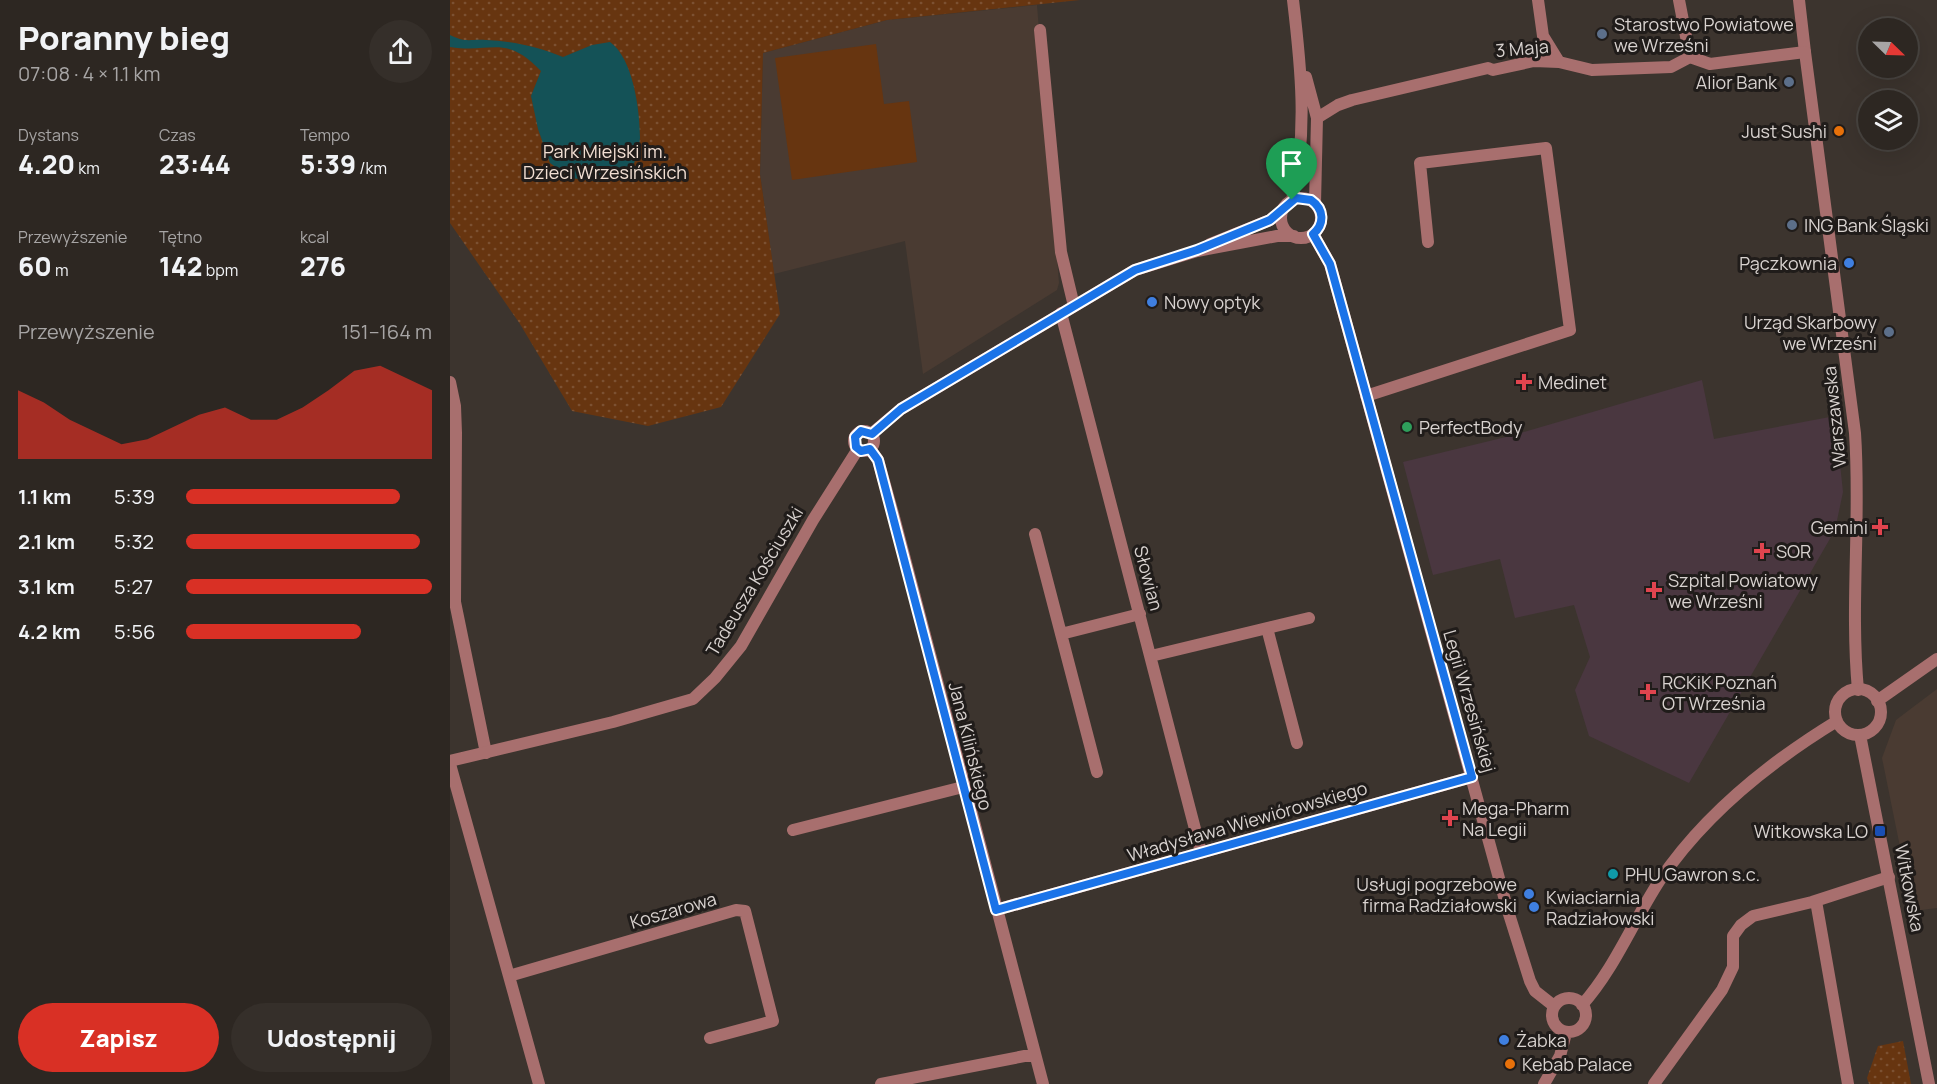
<!DOCTYPE html>
<html lang="pl">
<meta charset="utf-8">
<style>
:root{--surface:#2d2722;--page:#352f2a;--text:#f1f3f6;--muted:#a7a5a5;--line:#484440;--accent:#d93025}
body{margin:0;font-family:Manrope,sans-serif;background:var(--page);color:var(--text);height:100vh;display:flex;flex-direction:column;font-size:22px;white-space:nowrap}
*{box-sizing:border-box;margin:0}
p{font-size:20px;color:var(--muted)}
.icon{flex:none;width:33px;height:33px;fill:none;stroke:currentColor;stroke-width:2;stroke-linecap:round;stroke-linejoin:round}
.map{position:relative;flex:1;overflow:hidden}
.sheet{display:flex;flex-direction:column;background:var(--surface);width:450px}
.sheet>*{flex:none}
.needle{width:39px;rotate:113deg}
.buttons{position:absolute;left:1408px;top:18px;display:grid;gap:12px}
.buttons a{display:grid;place-items:center;width:60px;height:60px;border-radius:50%;background:var(--surface);box-shadow:0 6px 24px #0002,0 0 0 2px var(--line);font-size:30px}
.pin{position:absolute;display:grid;place-items:center;width:51px;height:51px;color:#fff;margin:-62px -26px;border-radius:50% 50% 50% 0;rotate:-45deg;box-shadow:0 0 6px #0007}
.pin .icon{rotate:45deg}
.round{display:grid;place-items:center;flex:none;width:63px;height:63px;border-radius:32px;background:var(--page)}
.summary{display:flex;align-items:center;justify-content:space-between;height:102px;padding:0 18px}
h1{font-size:33px;font-weight:800;line-height:45px}
.stats{display:grid;grid-template-columns:repeat(3,1fr);gap:9px;height:102px;padding:6px 18px}
.stats div{display:grid;align-content:center}
.stats b{font-size:26px;font-weight:800}
.stats small{font-size:16px;font-weight:400}
.stats p{font-size:16px}
.chart{height:168px;padding:12px 18px}
.chart p{display:flex;justify-content:space-between}
.chart svg{width:100%;height:108px;margin-top:6px;fill:var(--accent);opacity:.7}
.cta{display:flex;gap:12px;margin-top:auto;padding:12px 18px}
.cta a{flex:1;height:69px;border-radius:36px;background:var(--accent);color:#fff;font-size:24px;font-weight:800;line-height:69px;text-align:center}
.cta a+a{background:var(--page);color:var(--text)}
ul{padding:0 18px;list-style:none;font-size:20px}
li{display:grid;grid-template-columns:96px 72px 1fr;align-items:center;height:45px}
li i{height:15px;border-radius:8px;background:var(--accent)}
main{display:flex;flex:1;min-height:0}
.map>svg:first-child{display:block}
</style>
<main>
<section class="sheet">
<div class="summary"><div><h1>Poranny bieg</h1><p>07:08 · 4 × 1.1 km</p></div><a class="round"><svg class="icon" aria-label="share" viewBox="0 0 24 24"><path d="M12 15V3M7 8l5-5 5 5M5 13v7h14v-7"/></svg></a></div>
<div class="stats">
<div><p>Dystans</p><b>4.20<small> km</small></b></div>
<div><p>Czas</p><b>23:44</b></div>
<div><p>Tempo</p><b>5:39<small> /km</small></b></div>
</div>
<div class="stats">
<div><p>Przewyższenie</p><b>60<small> m</small></b></div>
<div><p>Tętno</p><b>142<small> bpm</small></b></div>
<div><p>kcal</p><b>276</b></div>
</div>
<div class="chart"><p><span>Przewyższenie</span>151–164 m</p>
<svg viewBox="0 0 160 44" preserveAspectRatio="none"><path d="M0 44V16L10 21L20 28L30 33L40 38L50 36L60 31L70 26L80 23L90 28L100 28L110 23L120 16L130 8L140 6L150 11L160 16V44z"/></svg>
</div>
<ul>
<li><b>1.1 km</b>5:39<i style="width:87%"></i></li>
<li><b>2.1 km</b>5:32<i style="width:95%"></i></li>
<li><b>3.1 km</b>5:27<i style="width:100%"></i></li>
<li><b>4.2 km</b>5:56<i style="width:71%"></i></li>
</ul>
<div class="cta"><a>Zapisz</a><a>Udostępnij</a></div>
</section>
<div class="map">
<svg width="1487" height="1084" viewBox="0 0 1487 1084">
<defs>
<pattern id="park-dots" width="8" height="8" patternUnits="userSpaceOnUse" patternTransform="scale(1.5)"><rect width="8" height="8" fill="#673510"/><path d="M2 2h.1M6 6h.1" fill="none" stroke="#7c5132" stroke-width="1.8" stroke-linecap="round"/></pattern>
</defs>
<rect width="100%" height="100%" fill="#3c342e"/>
<!-- built -->
<path fill="#4a3b32" d="M587,5l22,278 -2,7 -134,84 -18,-133 -131,33 -14,-100 3,-121 124,-33z
M1487,689v219l-24,3 -31,-153 14,-38z"/>
<!-- medical -->
<path fill="#4a3740" d="M1252,380l12,59 121,-23 8,76 -8,38 -146,253 -100,-47 -14,-46 15,-33 -16,-52 -59,13 -15,-59 -67,16 -30,-113 107,-26z"/>
<!-- park -->
<path fill="url(#park-dots)" d="M0,0h630l-193,20 -124,33 -3,121 20,140 -59,93 -73,19 -76,-15 -52,-87 -70,-101z
M1453,1041l8,43h-42l-2,-6 11,-32z"/>
<!-- garden -->
<path fill="#673510" d="M426,44l8,60 25,-3 8,61 -125,18 -17,-122z"/>
<!-- water -->
<path fill="#145257" d="M0,35c16,8 19,4 36,5 26,1 53,7 77,17l29,-12 18,-3c23,16 30,68 30,96 -1,11 -6,25 -9,36l-28,8 -32,-4 -21,-15 -12,-34 -7,-33 10,-25c-37,-38 -49,-17 -91,-24z"/>
<g fill="none" stroke-linecap="round" stroke-linejoin="round">
<!-- pedestrian -->
<path stroke="#a86f6e" stroke-width="12" d="M1349,0l6,52"/>
<!-- minor -->
<path stroke="#a86f6e" stroke-width="12" d="M1088,0l5,36 16,26
M1229,0l11,57
M590,30l21,222 13,54
M1240,57l20,7 95,-12 50,381c6,86 -5,171 3,257
M867,118l21,-13 14,-5 136,-32 5,2 41,-9 25,1 33,8 79,-3 19,-10
M611,313l140,539
M0,382l5,24 1,27 -1,169 31,151
M916,396l204,-66 -24,-182 -126,15 8,79
M420,449l8,11 16,57 149,567
M585,534l62,238
M817,628l30,115
M611,634l79,-20
M701,656l158,-38
M0,764l89,320
M343,830l170,-43
M1366,901l32,183
M546,910l476,-133
M59,976l227,-66 9,1 28,110 -63,17
M431,1084l154,-30
M1204,1084l68,-94 11,-23v-31l8,-11 12,-9 59,-14 77,-25"/>
<!-- tertiary -->
<path stroke="#a86f6e" stroke-width="12" d="M856,77l11,41 -2,85
M831 218a20 20 0 1 1 40 0a20 20 0 1 1-40 0Z
M842,200c16,-66 9,-133 1,-200
M863,234l17,30 178,647 22,70 5,10 19,15
M760,244l60,-24 12,-9
M404 441a10 10 0 1 1 20 0a10 10 0 1 1-20 0Z
M421,434l30,-25 234,-139 62,-19 80,-15h17
M1385 712a23 23 0 1 1 46 0a23 23 0 1 1-46 0Z
M1427,701l60,-42
M1410,735l69,349
M0,761l163,-39 80,-23 22,-21 26,-32 72,-126 45,-71
M1102 1015a17 17 0 1 1 34 0a17 17 0 1 1-34 0Z
M1132,1005c33,-37 51,-84 78,-125 44,-65 110,-118 177,-159
M1094,1084l16,-28 6,-23"/>
</g>
<g fill="none" stroke-linecap="round" stroke-linejoin="round">
<!-- route casing -->
<g stroke="#fff" stroke-width="12">
<path id="route" d="M846,198l15,2c13,9 14,24 2,34l17,30 142,513 -476,133 -118,-450 -8,-11 -9,2 -5,-4 -1,-10 6,-6 11,3 29,-25 234,-139 62,-20 73,-30z"/>
</g>
<!-- route -->
<use href="#route" stroke="#1a73e8" stroke-width="8"/>
</g>
<!-- markers -->
<g fill="#5c6f8a" stroke="#201c1a" stroke-width="2">
<circle cx="1152" cy="34" r="6"/>
<circle cx="1339" cy="82" r="6"/>
<circle cx="1342" cy="225" r="6"/>
<circle cx="1439" cy="332" r="6"/>
</g>
<g fill="#e8710a" stroke="#201c1a" stroke-width="2">
<circle cx="1389" cy="131" r="6"/>
<circle cx="1060" cy="1064" r="6"/>
</g>
<g fill="#3f7fe0" stroke="#201c1a" stroke-width="2">
<circle cx="1399" cy="263" r="6"/>
<circle cx="702" cy="302" r="6"/>
<circle cx="1079" cy="894" r="6"/>
<circle cx="1084" cy="907" r="6"/>
<circle cx="1054" cy="1040" r="6"/>
</g>
<g fill="#e0444e" stroke="#201c1a" stroke-width="2">
<path d="M1071 373h6v6h6v6h-6v6h-6v-6h-6v-6h6z"/>
<path d="M1427 518h6v6h6v6h-6v6h-6v-6h-6v-6h6z"/>
<path d="M1309 542h6v6h6v6h-6v6h-6v-6h-6v-6h6z"/>
<path d="M1201 581h6v6h6v6h-6v6h-6v-6h-6v-6h6z"/>
<path d="M1195 683h6v6h6v6h-6v6h-6v-6h-6v-6h6z"/>
<path d="M997 809h6v6h6v6h-6v6h-6v-6h-6v-6h6z"/>
</g>
<circle fill="#2e9e5b" stroke="#201c1a" stroke-width="2" cx="957" cy="427" r="6"/>
<rect fill="#1a4fb4" stroke="#201c1a" stroke-width="2" x="1424" y="825" width="12" height="12" rx="3"/>
<circle fill="#0f9aa8" stroke="#201c1a" stroke-width="2" cx="1163" cy="874" r="6"/>
<g text-anchor="middle" dominant-baseline="central" stroke-width="6" stroke-linejoin="round" paint-order="stroke">
<!-- poi labels -->
<g font-size="18" fill="#d8d2cf" stroke="#201c1a" text-anchor="start">
<text x="1164" y="24">Starostwo Powiatowe<tspan x="1164" dy="21">we Wrześni</tspan></text>
<text x="1327" y="82" text-anchor="end">Alior Bank</text>
<text x="1377" y="131" text-anchor="end">Just Sushi</text>
<text x="1354" y="225">ING Bank Śląski</text>
<text x="1387" y="263" text-anchor="end">Pączkownia</text>
<text x="714" y="302">Nowy optyk</text>
<text x="1427" y="322" text-anchor="end">Urząd Skarbowy<tspan x="1427" dy="21">we Wrześni</tspan></text>
<text x="1088" y="382">Medinet</text>
<text x="969" y="427">PerfectBody</text>
<text x="1418" y="527" text-anchor="end">Gemini</text>
<text x="1326" y="551">SOR</text>
<text x="1218" y="580">Szpital Powiatowy<tspan x="1218" dy="21">we Wrześni</tspan></text>
<text x="1212" y="682">RCKiK Poznań<tspan x="1212" dy="21">OT Września</tspan></text>
<text x="1012" y="808">Mega-Pharm<tspan x="1012" dy="21">Na Legii</tspan></text>
<text x="1418" y="831" text-anchor="end">Witkowska LO</text>
<text x="1175" y="874">PHU Gawron s.c.</text>
<text x="1067" y="884" text-anchor="end">Usługi pogrzebowe<tspan x="1067" dy="21">firma Radziałowski</tspan></text>
<text x="1096" y="897">Kwiaciarnia<tspan x="1096" dy="21">Radziałowski</tspan></text>
<text x="1066" y="1040">Żabka</text>
<text x="1072" y="1064">Kebab Palace</text>
</g>
<!-- street labels -->
<g font-size="18" fill="#d8d2cf" stroke="#201c1a">
<text transform="translate(1072 48) rotate(-5)">3 Maja</text>
<text transform="translate(1384 417) rotate(-96)">Warszawska</text>
<text transform="translate(699 578) rotate(75)">Słowian</text>
<text transform="translate(304 581) rotate(-59)">Tadeusza Kościuszki</text>
<text transform="translate(1020 701) rotate(74)">Legii Wrzesińskiej</text>
<text transform="translate(521 746) rotate(76)">Jana Kilińskiego</text>
<text transform="translate(797 821) rotate(-16)">Władysława Wiewiórowskiego</text>
<text transform="translate(1460 888) rotate(79)">Witkowska</text>
<text transform="translate(223 910) rotate(-16)">Koszarowa</text>
</g>
<!-- park labels -->
<g font-size="18" fill="#f2dfd3" stroke="#201c1a">
<text x="155" y="151">Park Miejski im.<tspan x="155" dy="21">Dzieci Wrzesińskich</tspan></text>
</g>
</g>
</svg>
<div class="buttons">
<a><svg class="needle" viewBox="-14 -14 28 28"><path d="M0-13l5 13h-10z" fill="#e53935"/><path d="M0 13l5-13h-10z" fill="#a7a5a5"/></svg></a>
<a><svg class="icon" aria-label="layers" viewBox="0 0 24 24"><path d="M12 4l9 5-9 5-9-5zM3 14l9 5 9-5"/></svg></a>
</div>
<div class="pin" style="left:842px;top:200px;background:#1e9e55"><svg class="icon" aria-label="arrive" viewBox="0 0 24 24"><path d="M6 21V4h12l-3 4 3 4H6"/></svg></div>
</div>
</main>
